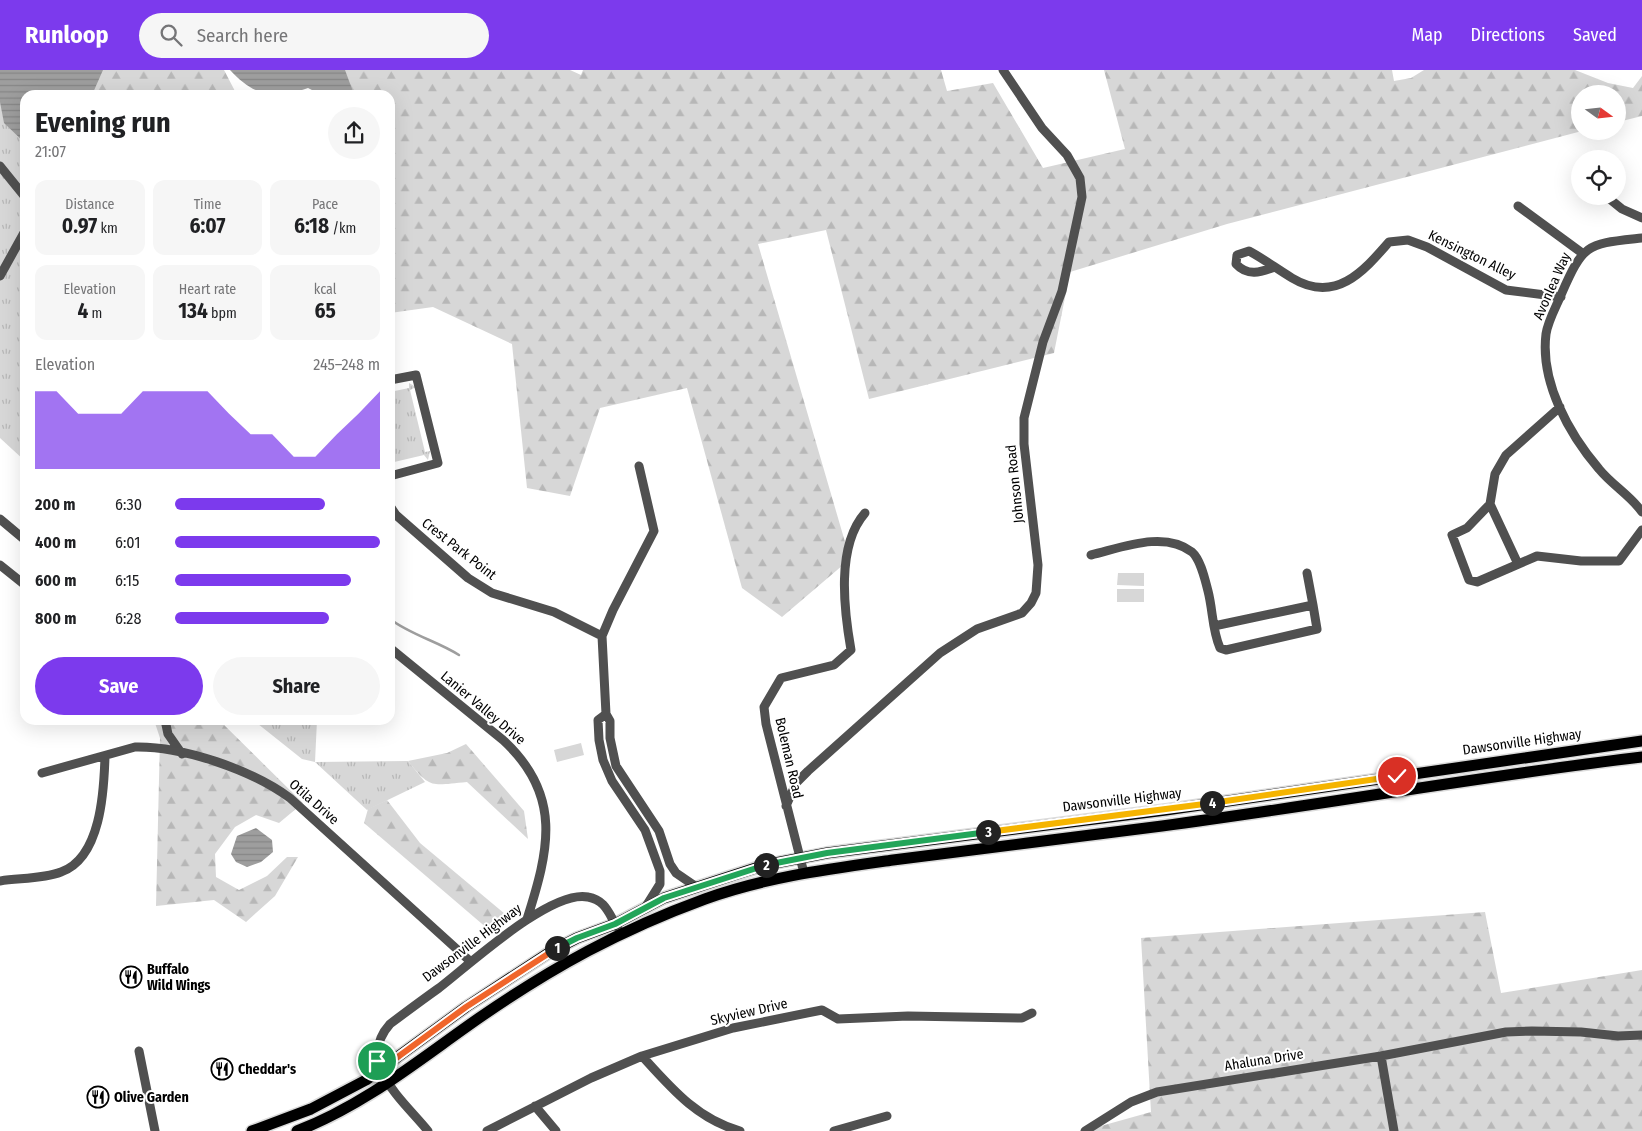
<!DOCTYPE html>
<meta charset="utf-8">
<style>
:root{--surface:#fff;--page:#f6f6f6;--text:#202124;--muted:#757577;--accent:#7c3aed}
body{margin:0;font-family:"Fira Sans Condensed",sans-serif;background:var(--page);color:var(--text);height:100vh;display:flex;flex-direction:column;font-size:19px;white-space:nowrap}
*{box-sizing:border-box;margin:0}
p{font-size:16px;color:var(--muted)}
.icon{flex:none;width:28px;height:28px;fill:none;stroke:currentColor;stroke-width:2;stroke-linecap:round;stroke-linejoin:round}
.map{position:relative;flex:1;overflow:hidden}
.drawer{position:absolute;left:20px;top:20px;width:375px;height:635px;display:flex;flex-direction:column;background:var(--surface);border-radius:15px;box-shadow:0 5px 20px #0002}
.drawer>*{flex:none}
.needle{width:32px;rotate:105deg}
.fabs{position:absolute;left:1571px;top:15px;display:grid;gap:10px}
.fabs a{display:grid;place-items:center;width:55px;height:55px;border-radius:50%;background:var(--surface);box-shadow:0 5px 20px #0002;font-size:25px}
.pin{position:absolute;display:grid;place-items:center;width:42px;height:42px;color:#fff;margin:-21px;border:2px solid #fff;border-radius:50%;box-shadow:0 1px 5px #0007}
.km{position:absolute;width:25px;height:25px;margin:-12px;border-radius:50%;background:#222;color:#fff;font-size:14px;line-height:25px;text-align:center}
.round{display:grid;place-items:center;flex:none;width:52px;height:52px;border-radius:26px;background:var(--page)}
.overview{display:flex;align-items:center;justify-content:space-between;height:85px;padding:0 15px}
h1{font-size:28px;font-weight:700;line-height:38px}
.figures{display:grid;grid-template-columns:repeat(3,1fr);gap:8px;height:85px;padding:5px 15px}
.figures div{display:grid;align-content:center;border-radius:12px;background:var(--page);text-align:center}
.figures b{font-size:21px;font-weight:700}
.figures small{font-size:14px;font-weight:400}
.figures p{font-size:14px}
.chart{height:140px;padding:10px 15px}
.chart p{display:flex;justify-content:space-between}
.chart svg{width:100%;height:90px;margin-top:5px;fill:var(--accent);opacity:.7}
.cta{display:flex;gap:10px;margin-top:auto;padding:10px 15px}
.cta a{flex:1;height:58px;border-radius:30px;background:var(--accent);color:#fff;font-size:20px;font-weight:700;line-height:58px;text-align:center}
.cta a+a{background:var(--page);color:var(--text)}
ul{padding:0 15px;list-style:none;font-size:16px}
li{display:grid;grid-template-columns:80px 60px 1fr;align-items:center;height:38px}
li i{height:12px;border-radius:6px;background:var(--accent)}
header{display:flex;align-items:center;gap:30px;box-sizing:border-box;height:70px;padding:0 25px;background:var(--accent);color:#fff}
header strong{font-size:24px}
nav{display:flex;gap:28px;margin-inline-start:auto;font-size:18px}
.search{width:350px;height:45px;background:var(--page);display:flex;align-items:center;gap:12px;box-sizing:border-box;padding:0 18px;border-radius:28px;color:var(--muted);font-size:19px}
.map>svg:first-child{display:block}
</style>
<header>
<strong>Runloop</strong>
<div class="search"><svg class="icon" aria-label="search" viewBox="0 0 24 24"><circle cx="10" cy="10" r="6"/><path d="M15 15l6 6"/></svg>Search here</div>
<nav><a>Map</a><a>Directions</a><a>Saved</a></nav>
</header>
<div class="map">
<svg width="1642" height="1061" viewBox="0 0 1642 1061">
<defs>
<pattern id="grass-tufts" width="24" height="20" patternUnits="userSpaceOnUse" patternTransform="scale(1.25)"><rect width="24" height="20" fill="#d7d7d7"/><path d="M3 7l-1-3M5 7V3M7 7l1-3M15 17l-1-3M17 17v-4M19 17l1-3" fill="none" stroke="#b7b7b7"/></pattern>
<pattern id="forest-firs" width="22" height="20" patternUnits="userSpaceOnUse" patternTransform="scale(1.25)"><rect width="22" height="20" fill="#d7d7d7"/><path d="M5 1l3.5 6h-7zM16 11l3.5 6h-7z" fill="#b7b7b7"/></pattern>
<pattern id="water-rules" width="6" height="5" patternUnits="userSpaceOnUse" patternTransform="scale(1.25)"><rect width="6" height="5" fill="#9e9e9e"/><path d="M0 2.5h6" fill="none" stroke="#868686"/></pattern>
</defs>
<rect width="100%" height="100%" fill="#fff"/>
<!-- grass -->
<path fill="url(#grass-tufts)" d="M0,29l25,41v321l-25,-23z
M409,313l7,4 -6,3 15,62 5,-1 -2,9 -4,-5 -34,8v-71l19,-4z
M253,650h64l-2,42 93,-1 17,21 -58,28 -52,-48 -13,-3z"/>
<!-- forest -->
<path fill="url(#forest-firs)" d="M102,0h122l13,25h-148z
M333,0h237l11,5 2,-5h358l6,21 46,-8 50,85 82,-19 -21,-79h288l2,11 17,-3 13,-8h151l33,13 25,5 9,-12v40l-24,6v-28h-38v37h2l-355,93 -157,48 -16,81 -185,46 -43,-169 -68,14 92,315 -68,58 -40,-29 -55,-200 -87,20 -30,88 -43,-8 -15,-144 -79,-37 -43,6v-218h-55z
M154,650h65l84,83 -24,20 -23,-8 -21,12 -20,27 1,23 23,13 28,-14 20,-19h11l-23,39 -29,26 -32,-22 -58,6 4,-168z
M466,674l58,67 4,28 -61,-57c-35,3 -36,8 -59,-21l39,-8z
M387,730l33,43 85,71 -10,21 -131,-112 4,-14z
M1485,842l16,81 141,-23v161h-559l68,-19 -10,-174z"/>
<!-- pitch -->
<path fill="#d7d7d7" d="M1118,503h26v13l-27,-1z
M1117,519h27v13h-27z
M581,673l3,12 -27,7 -3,-12z"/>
<!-- water -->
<path fill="url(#water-rules)" d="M0,0h103l-11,25h-67v48l-21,-20 -4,-21z
M230,0h115l7,19 -1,6h-29l-14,-7c-33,12 -53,9 -78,-18z
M256,758l16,12 1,12 -12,10 -14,5 -11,-5 -5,-8 6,-18z"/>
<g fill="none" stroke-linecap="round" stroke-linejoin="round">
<!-- stream -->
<path stroke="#9e9e9e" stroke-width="2.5" d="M390,549c21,16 47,22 69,36"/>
<!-- major casing -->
<g stroke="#dbdbdb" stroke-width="14">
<path id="major" d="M252,1061l59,-22 55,-29 100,-73 84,-55 27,-14 38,-14 49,-26 101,-33 62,-12 339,-43 476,-69
M297,1061c68,-26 123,-72 182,-113 74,-51 141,-88 226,-119 61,-22 124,-30 188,-39 90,-12 179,-22 269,-34 160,-21 319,-50 480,-69"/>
</g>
<!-- minor -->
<path stroke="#505050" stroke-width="9" d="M0,96l25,31
M1606,126l16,13 20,9
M1518,136l64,47
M1642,168c-55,6 -58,4 -81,57 -5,12 -13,26 -15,39 -6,48 23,100 53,135 13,16 32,27 43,43
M1275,197c-14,5 -27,10 -39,-3l1,-9 12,-4c15,8 28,18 43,27 43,26 71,-6 97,-36l19,-2 19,7 79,43 55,7
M0,206l25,-45
M390,310l26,-5 22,88 -48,13
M1560,337l-54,48 -11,19 -5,30 -23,24 -15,7 17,45 8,2 60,-26 44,5h38l23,-31
M639,396l15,65 -41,79 -11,26 4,78 4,7v17l6,28 43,65 11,33 6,9 19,13
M1490,434l28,60
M390,436l6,9 72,63 24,15 62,19 48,24
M0,449l25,21
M1091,485c30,-7 73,-25 101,-3 9,8 13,28 16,39 5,19 4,39 12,57l6,2 91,-21 -4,-24 -99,21
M0,495l25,20
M1307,503l6,32
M390,578l113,92c60,55 46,110 24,179
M606,644l-8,6 1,20 4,20 9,21 33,49 15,41v13l-15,24
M165,650l3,14 14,20
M42,703l93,-26c48,-1 117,23 155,51l181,164
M786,736l10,-23 12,-12 132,-118 37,-24 45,-16 9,-10 5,-10 2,-28 -14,-121v-26l19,-76 19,-51 20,-94 -2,-19 -13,-23 -25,-27 -39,-58
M804,803l-38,-149 -2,-17 17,-29 53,-13 17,-15c-7,-40 -15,-104 14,-137
M0,811c19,-3 43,-2 61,-9 40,-14 43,-81 44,-116
M139,981l16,80
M642,986c29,32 55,63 98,75
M1381,986l13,75
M535,1036l21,25
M428,1061c-24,-30 -73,-68 -38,-107 16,-12 32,-24 49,-36 30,-23 112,-99 149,-91 18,3 21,18 30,31
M487,1061l104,-53 51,-22 91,-28 89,-18 16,9 70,-3 114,2 10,-5
M834,1061l53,-15
M1085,1061l46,-29 26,-10 224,-36 125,-24 26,-1 49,1 37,4 24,-1"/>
<!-- major -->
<use href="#major" stroke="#000" stroke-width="11"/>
</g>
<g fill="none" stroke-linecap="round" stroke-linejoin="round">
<!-- split-1 casing -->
<g stroke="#fff" stroke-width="10">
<path id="split-1" d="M377,991l3,9 86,-63 91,-59"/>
</g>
<!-- split-2 casing -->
<g stroke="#fff" stroke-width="10">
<path id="split-2" d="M557,878l20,-10 38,-14 49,-26 102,-33"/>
</g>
<!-- split-3 casing -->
<g stroke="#fff" stroke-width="10">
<path id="split-3" d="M766,795l61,-12 161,-21"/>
</g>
<!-- split-4 casing -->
<g stroke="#fff" stroke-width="10">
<path id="split-4" d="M988,762l224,-29"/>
</g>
<!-- split-5 casing -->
<g stroke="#fff" stroke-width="10">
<path id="split-5" d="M1212,733l185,-27"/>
</g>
<!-- split-1 -->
<use href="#split-1" stroke="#f0652b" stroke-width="6"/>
<!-- split-2 -->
<use href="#split-2" stroke="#22a559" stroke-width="6"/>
<!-- split-3 -->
<use href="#split-3" stroke="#22a559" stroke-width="6"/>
<!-- split-4 -->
<use href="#split-4" stroke="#f5b400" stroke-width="6"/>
<!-- split-5 -->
<use href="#split-5" stroke="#f5b400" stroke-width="6"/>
</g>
<!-- icons -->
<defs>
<g id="restaurant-ring" transform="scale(1.125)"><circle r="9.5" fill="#fff" stroke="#000" stroke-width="1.5"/><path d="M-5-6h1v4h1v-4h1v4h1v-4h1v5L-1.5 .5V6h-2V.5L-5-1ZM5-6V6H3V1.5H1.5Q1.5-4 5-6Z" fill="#000"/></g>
</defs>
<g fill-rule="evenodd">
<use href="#restaurant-ring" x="131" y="907"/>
<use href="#restaurant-ring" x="222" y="999"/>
<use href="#restaurant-ring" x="98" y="1027"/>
</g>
<g text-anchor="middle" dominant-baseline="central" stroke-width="4" stroke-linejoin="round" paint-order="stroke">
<!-- street labels -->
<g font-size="14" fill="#000" stroke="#fff">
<text transform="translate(1472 185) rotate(26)">Kensington Alley</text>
<text transform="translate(1552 216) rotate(-66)">Avonlea Way</text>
<text transform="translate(1015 414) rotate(-96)">Johnson Road</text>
<text transform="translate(459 479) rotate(38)">Crest Park Point</text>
<text transform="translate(483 638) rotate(40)">Lanier Valley Drive</text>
<text transform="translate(1522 672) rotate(-8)">Dawsonville Highway</text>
<text transform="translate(789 688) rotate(77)">Boleman Road</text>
<text transform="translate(1122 730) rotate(-7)">Dawsonville Highway</text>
<text transform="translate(314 732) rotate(41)">Otila Drive</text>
<text transform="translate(472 873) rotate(-37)">Dawsonville Highway</text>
<text transform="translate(749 942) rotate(-13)">Skyview Drive</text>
<text transform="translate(1264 990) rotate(-9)">Ahaluna Drive</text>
</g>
<!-- poi labels -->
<g font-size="14" font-weight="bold" fill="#000" stroke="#fff" text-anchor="start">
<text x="147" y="899">Buffalo<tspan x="147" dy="16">Wild Wings</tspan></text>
<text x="238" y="999">Cheddar's</text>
<text x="114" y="1027">Olive Garden</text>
</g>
</g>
</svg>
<div class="fabs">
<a><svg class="needle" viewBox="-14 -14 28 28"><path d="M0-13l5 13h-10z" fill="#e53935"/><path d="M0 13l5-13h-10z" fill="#757577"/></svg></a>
<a><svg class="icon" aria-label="locate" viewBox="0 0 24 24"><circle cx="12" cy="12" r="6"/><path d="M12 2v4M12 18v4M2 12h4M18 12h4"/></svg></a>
</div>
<div class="pin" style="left:377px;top:991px;background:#1e9e55"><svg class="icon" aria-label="arrive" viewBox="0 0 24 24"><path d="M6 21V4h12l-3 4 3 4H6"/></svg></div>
<div class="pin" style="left:1397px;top:706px;background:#d93025"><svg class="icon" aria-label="check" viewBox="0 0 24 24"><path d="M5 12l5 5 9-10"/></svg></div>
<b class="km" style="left:557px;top:878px">1</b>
<b class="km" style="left:766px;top:795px">2</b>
<b class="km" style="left:988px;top:762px">3</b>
<b class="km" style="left:1212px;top:733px">4</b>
<section class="drawer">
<div class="overview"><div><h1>Evening run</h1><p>21:07</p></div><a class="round"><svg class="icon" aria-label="share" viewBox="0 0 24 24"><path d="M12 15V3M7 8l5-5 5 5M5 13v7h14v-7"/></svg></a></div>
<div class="figures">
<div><p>Distance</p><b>0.97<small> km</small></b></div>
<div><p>Time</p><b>6:07</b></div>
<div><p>Pace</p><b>6:18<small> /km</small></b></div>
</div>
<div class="figures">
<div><p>Elevation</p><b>4<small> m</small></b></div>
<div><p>Heart rate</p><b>134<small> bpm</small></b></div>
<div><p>kcal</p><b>65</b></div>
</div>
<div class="chart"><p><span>Elevation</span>245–248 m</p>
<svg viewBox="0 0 160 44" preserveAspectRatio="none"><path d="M0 44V6L10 6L20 17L30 17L40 17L50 6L60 6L70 6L80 6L90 17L100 27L110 27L120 38L130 38L140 27L150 17L160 6V44z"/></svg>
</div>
<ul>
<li><b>200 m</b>6:30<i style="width:73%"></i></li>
<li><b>400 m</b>6:01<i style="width:100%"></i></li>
<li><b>600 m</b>6:15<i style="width:86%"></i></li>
<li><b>800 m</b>6:28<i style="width:75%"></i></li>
</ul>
<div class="cta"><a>Save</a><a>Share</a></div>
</section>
</div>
